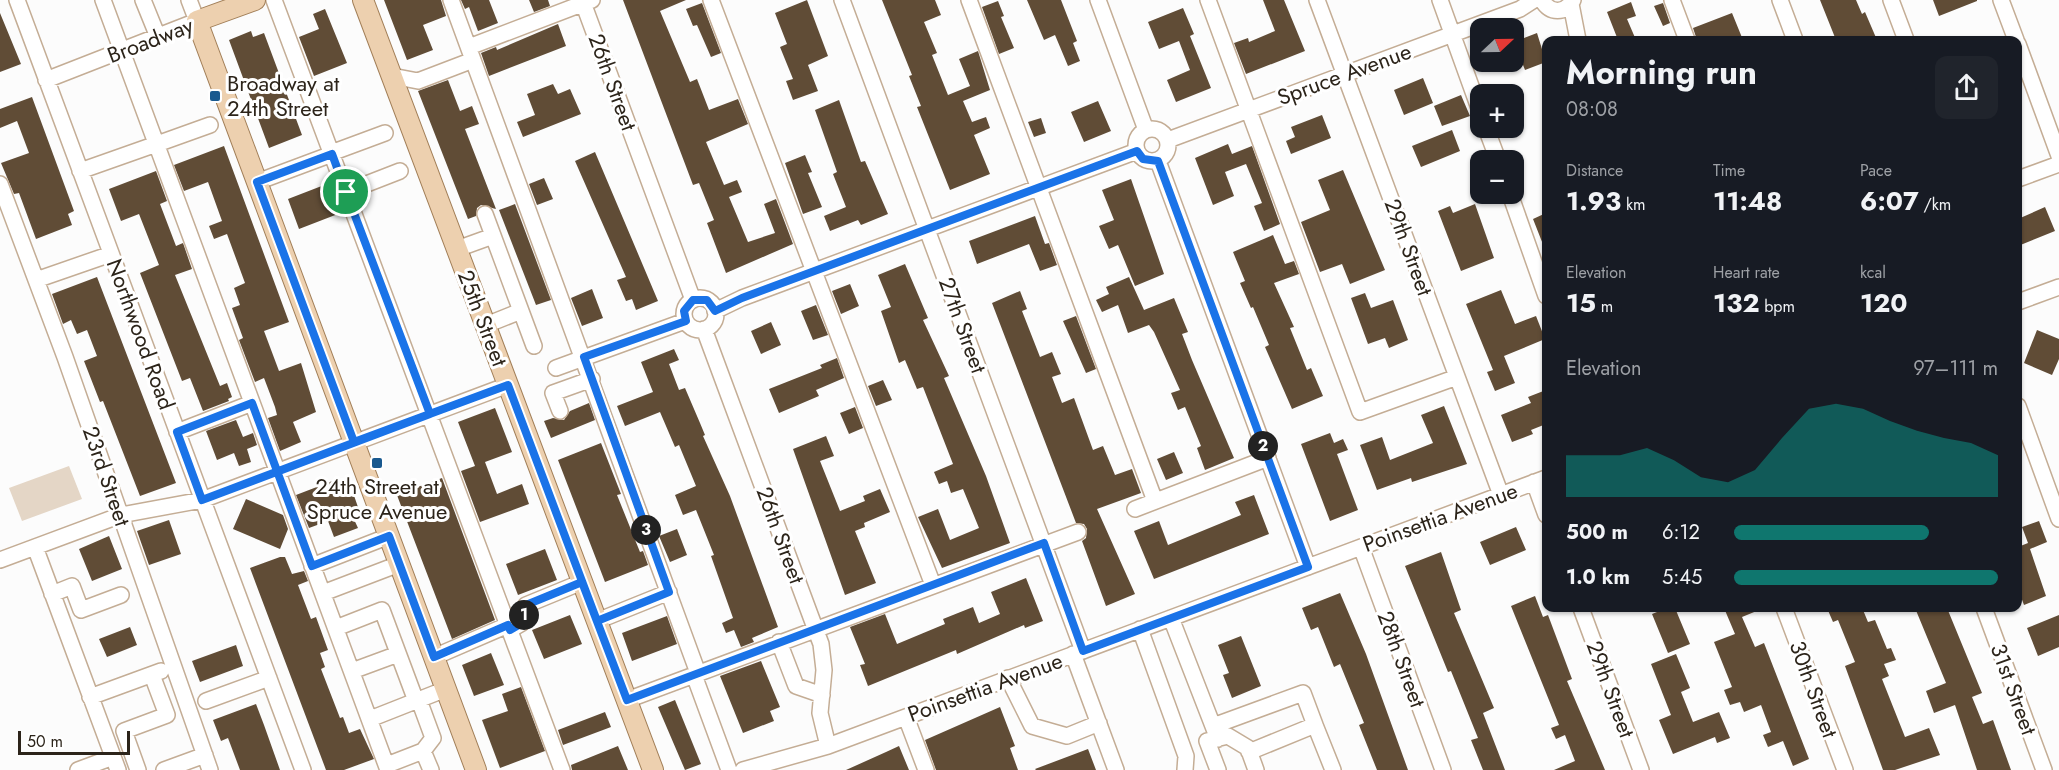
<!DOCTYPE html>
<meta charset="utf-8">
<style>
:root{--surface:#171b24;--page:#20242c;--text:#f1f3f6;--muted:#9ea1a6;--accent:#0f766e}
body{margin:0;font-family:Jost,sans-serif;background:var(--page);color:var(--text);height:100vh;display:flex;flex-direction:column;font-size:22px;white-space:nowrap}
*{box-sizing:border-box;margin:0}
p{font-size:20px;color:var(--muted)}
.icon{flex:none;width:33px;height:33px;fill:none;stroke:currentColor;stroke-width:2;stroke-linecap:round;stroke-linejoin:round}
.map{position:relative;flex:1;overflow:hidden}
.sheet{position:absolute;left:1542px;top:36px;width:480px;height:576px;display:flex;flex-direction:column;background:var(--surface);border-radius:12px;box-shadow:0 2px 4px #0004}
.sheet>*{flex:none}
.needle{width:39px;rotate:68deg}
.controls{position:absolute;left:1470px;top:18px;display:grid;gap:12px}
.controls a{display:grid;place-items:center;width:54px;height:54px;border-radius:12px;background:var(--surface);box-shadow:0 2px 4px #0004;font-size:30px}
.scale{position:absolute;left:18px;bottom:15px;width:112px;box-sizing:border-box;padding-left:6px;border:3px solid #2c241a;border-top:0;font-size:16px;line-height:21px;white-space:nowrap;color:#2c241a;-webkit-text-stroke:4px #fff;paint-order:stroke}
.pin{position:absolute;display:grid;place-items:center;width:51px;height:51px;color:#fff;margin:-26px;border:3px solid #fff;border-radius:50%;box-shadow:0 2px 6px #0007}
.km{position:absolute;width:30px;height:30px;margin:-15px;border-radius:50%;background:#222;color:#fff;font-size:16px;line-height:30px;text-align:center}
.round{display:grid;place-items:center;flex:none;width:63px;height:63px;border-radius:12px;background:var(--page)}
.head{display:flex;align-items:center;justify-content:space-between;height:102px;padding:0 24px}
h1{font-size:33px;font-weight:700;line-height:45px}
.stats{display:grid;grid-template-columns:repeat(3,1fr);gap:9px;height:102px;padding:6px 24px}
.stats div{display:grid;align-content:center}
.stats b{font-size:26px;font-weight:700}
.stats small{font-size:16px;font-weight:400}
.stats p{font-size:16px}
.chart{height:168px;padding:12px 24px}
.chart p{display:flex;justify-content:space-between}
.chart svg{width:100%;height:108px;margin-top:6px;fill:var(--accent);opacity:.7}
ul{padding:0 24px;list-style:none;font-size:20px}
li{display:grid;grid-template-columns:96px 72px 1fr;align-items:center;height:45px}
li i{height:15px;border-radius:8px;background:var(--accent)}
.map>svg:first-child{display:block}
</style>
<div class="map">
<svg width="2059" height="770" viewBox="0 0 2059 770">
<rect width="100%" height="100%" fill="#fcfcfc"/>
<!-- green -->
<path fill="#e4d6c6" d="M69,466l13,33 -60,22 -13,-33z"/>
<!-- building -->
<path fill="#604c36" d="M384,0h57l5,16 -23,9 10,25 -26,10z
M461,0h28l9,23 -20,8 -9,-24 -4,2z
M529,0h19l2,6 -16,6z
M623,0h63l-26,11 30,71 7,-3 12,31 29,-11 10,25 -42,18 18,43 13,-5 5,12 -13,5 19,45 27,-9 -11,-29 12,-5 17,45 -67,29 -19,-50 7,-3 -15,-37 -6,2z
M807,0l21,56 -20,9 10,26 -25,9 -7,-19 7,-2 -13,-32 7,-3 -12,-31z
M882,0h53l6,15 -17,7 13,31 -5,2 16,40 22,-9 -11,-27 19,-8 12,39 -27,11 9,21 14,-5 4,11 -16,7 16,39 -40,16 -33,-83 4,-1 -12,-30 3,-1z
M1027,0h34l16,41 -4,2 7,18 -12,5 -13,-31 -11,5z
M1263,0h21l21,51 -59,23 -12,-31 14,-5 1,4 26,-11z
M1820,0h36l6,14 3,-2 12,28h-41z
M1933,0h44v1l-38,15z
M998,1l6,15 -3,1 13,31 -15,6 -17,-47z
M1631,2l5,14 -9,3 9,21h-18l-11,-28z
M702,3l19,50 -10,4 -14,-32 -4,1 -7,-17z
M1663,3l7,20 -7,3 -9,-20z
M1183,8l11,26 -4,2 21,52 -35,14 -9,-22 23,-10 -11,-29 -20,8 -11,-27z
M325,9l22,54 -33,13 -15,-39 20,-8 -6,-15z
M0,13l21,51 -21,8z
M1732,13l11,27h-46l-4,-12z
M558,24l8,22 -77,30 -8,-23 15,-6 1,3z
M251,31l2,6 11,-4 38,102 -33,13 -40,-108z
M1537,33l9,29 -21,8 -11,-28z
M1423,78l10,25 -29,12 -10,-25z
M448,80l12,31 12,-5 7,18 -14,5 31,80 -15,-4 -4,3 -1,8 -8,3 -50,-128z
M553,84l5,10 12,-5 11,25 -58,23 -6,-15 18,-7 -8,-21z
M1461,95l9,21 -28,10 -8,-20z
M32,97l42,114 -6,3 4,11 -36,14 -17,-46 -5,1 -13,-31 28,-10 -12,-32 -17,7v-19z
M839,100l22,62 4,-1 23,53 -27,11 -3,-5 -28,11 -6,-15 22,-9 -13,-33 4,-2 -22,-62z
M1098,101l13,30 -27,11 -13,-30z
M1322,115l9,23 -40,16 -5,-13 9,-4 -4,-10z
M1041,118l5,15 -12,4 -6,-15z
M1452,130l8,21 -39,16 -9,-21z
M1228,144l4,10 20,-8 28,78 -16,7 -10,-25 8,-3 -16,-39 -21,8 9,24 -21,9 -18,-47z
M224,146l65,176 -25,9 15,40 22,-8 15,49 -23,10 8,20 -21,9 -12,-33 9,-3 -2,-8 -11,-29 -9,4 -16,-42 4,-2 -11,-30 8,-3 -6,-17 11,-5 -18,-49 -13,5 -5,-13 13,-5 -14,-39 -24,9 -10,-26z
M595,152l63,149 -22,9 -4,-11 -6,2 -9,-21 9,-3 -51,-116z
M805,155l7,17 -4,1 14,34 -19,7 -18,-51z
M1343,170l42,100 -35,14 -8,-20 -22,8 -19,-50 29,-12 -12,-30z
M156,171l11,30 -7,3 16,42 7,-3 9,26 -17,6 45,111 7,-3 5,14 -4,2 1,2 -26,10 -13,-33 -8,3 -42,-108 19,-8 -20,-51 -18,7 -12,-32z
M544,178l9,21 -16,6 -8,-21z
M1131,179l33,95 -29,12 -17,-41 -9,4 -10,-23 15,-6 -12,-30z
M332,182l11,30 -44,17 -11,-30z
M515,204l36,96 -15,5 -37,-95z
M1475,204l19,54 -33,13 -23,-60 12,-5 3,7z
M2045,207l10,24 -37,15v-27z
M1546,213v39l-13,-33z
M1035,216l10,28 4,-1 8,22 -17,6 -11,-27 -52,20 -8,-23z
M1273,235l12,29 9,-3 5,13 -25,9 20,44 -4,1 17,42 4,-2 12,28 -31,13 -27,-62 4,-2 -16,-38 -2,1 -11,-25 5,-2 -12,-29z
M905,264l23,54 -5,2 26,56 -5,2 42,98 24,67 -68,25 -24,-51 20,-8 12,31 29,-12 -16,-39 -12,4 -4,-12 -8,3 -5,-12 19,-8 -30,-77 -6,2 -12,-29 -6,3 -18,-52 10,-4 -13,-32z
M97,277l79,206 -36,13 -37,-95 -3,1 -16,-41 13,-5 -10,-26 -10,4 -6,-14 -8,4 -11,-30z
M1129,277l15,33 30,-12 14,34 -6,2 10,26 42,98 -29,12 -8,-22 4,-2 -16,-39 -7,3 -7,-17 9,-3 -26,-58 -5,-7 -21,8 -10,-28 -16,7 -6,-12 13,-6 -3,-7z
M850,284l9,22 -18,8 -9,-23z
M592,289l11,29 -21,8 -11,-28z
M1501,290l14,34 21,-8 9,23 -41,17 11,27 -20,8 -8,-19 6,-2 -27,-66z
M1020,291l7,18 -5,2 18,46 12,-5 9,22 -9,3 10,26 12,-5 19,52 10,-4 12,29 17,-6 9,24 -44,16 38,85 -29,12 -24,-65 4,-3 1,-9 -3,-5 -8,-1 -84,-220z
M1365,293l6,15 22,-8 15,40 -19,8 -4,-10 -17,6 -17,-46z
M816,305l12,30 -15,5 -12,-29z
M1076,316l20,53 -10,4 -23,-52z
M771,322l10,23 -20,9 -10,-23z
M2037,330l22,9v20l-7,16 -28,-12z
M674,349l5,11 -10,4 10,26 6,-2 15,35 5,12 -2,1 27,60 48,131 -26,11 2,4 -13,5 -7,-17 -8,3 -4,-10 11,-5 -22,-62 3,-1 -18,-45 -13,5 -8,-20 21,-9 -17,-41 -4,2 -15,-35 -35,14 -8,-20 36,-14 -12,-30z
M837,358l7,20 -28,12 3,6 -40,17 -10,-24 53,-21 -2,-3z
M883,380l9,20 -16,6 -8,-20z
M1546,390v34l-15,6 2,4 -21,8 -11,-27 30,-12 -3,-6z
M589,403l6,17 -44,18 -7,-17 9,-3 11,2 6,-9z
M1444,406l23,58 -55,18 -1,-4 -34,12 -17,-45 22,-8 8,23 43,-17 -12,-28z
M855,407l8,21 -14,6 -9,-21z
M495,408l17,44 -27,10 12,32 25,-10 7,20 -49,18 -19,-51 14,-5 -17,-44z
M236,420l7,17 10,-4 4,12 -10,4 4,13 -12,4 -5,-13 -17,7 -11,-29z
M1330,433l4,10 9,-4 5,11 -11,4 21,56 -28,11 -29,-77z
M826,436l8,20 -14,5 20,50 25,-10 -2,-5 17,-7 10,23 -26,11 1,4 -10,4 21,52 -31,12 -52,-146z
M601,443l20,51 -4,1 23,57 3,-1 5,14 -43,17 -47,-122z
M1174,452l9,21 -17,7 -9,-21z
M442,478l53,142 -43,19 -57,-149 18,-7 2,5z
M335,480l4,11 12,-4 8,23 -8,3 7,15 -24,9 -6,-16 -19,7 -13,-33z
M1254,495l15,39 -115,45 -20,-48 25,-10 9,24 73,-30 -6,-13z
M246,499l37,16 5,14 -8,20 -47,-20z
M169,520l12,34 -32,11 -12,-34z
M2039,521l8,21 -17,7 16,47 -22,9 -6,-16v-42l10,-4 -6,-16z
M1516,527l10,23 -36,15 -10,-23z
M677,529l10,26 -17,7 -11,-26z
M109,536l13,33 -30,12 -13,-32z
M545,549l12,31 -39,15 -12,-31z
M1441,552l20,58 -7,3 40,95 -11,5 22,57h-22l-12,-30 7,-2 -27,-67 -3,1 -43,-106z
M280,557h5l7,17 12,-3 4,10 -10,4 13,34 5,-2 12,33 -8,3 5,14 -4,2 19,49 3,-1 6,16 11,-4 14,30 -30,11h-18l-76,-202z
M1026,578l17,43 -18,7 -1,-3 -67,29 -1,-4 -88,36 -8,-21 5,-1 -15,-37 35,-13 12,30 48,-20 -2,-5 30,-12 6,16 21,-9 -9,-22z
M1340,593l26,61 42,116h-31l-18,-45 5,-2 -24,-59 -6,3 -16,-40 -7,3 -9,-22z
M1535,596l8,21 5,-2 24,64 -5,2 38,89h-51l21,-9 -10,-26 -9,4 -5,-11 8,-3 -48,-119z
M1667,608h8l15,36 -22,9 -16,-39z
M1724,608h40l-22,9 13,30 9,-4 45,116 -16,7 -10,-25 -15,6 -5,-12 8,-3 -10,-27 -17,7 -4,-10 -10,3 -6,-15 8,-3 -18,-45 21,-8z
M1827,608h41l-5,2 5,12 7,-2 12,29 4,-1 5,12 -12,4 5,12 -7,3 23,58 24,-9 11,27 -45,15h-12l-38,-104 10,-4 -17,-42 -5,2z
M1915,608h32l35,85 -10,4 11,27 10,-4 18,50h-34l-22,-65 -21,8 -8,-22 20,-8z
M570,615l12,29 -38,15 -12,-29z
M2059,615v32l-21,9 -11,-28z
M667,616l10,28 -45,17 -10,-28z
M130,627l7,18 -30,12 -8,-18z
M1241,636l20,50 -29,12 -9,-23 6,-2 -11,-28z
M236,645l7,21 -43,16 -8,-21z
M491,653l13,32 -30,11 -12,-31z
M1676,654l14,34 -9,4 12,30 26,-10 11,26 -13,5 -2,-6 -42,17 -14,-34 12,-5 -20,-51z
M761,661l19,46 -10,4 4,10 -31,12 -23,-57z
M521,687l24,64 -45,17 -18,-48 26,-9 -6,-17z
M675,700l26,64 -16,6 -27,-63z
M256,704l8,21 16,45h-40l-12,-32 -7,3 -8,-21z
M1000,707l15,39 -5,2 8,22h-82l-11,-30z
M605,712l6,15 -48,18 -5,-15z
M618,746l10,24h-56l-1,-5z
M899,746l10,24h-63l40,-18z
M1088,749l8,21h-60l-1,-1z"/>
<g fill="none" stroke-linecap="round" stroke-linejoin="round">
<!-- minor casing -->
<g stroke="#c4ad95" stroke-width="18">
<path id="minor" d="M17,0l286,770
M103,0l285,770
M143,0l15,37
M274,0l288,770
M451,0l247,673
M582,0l111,300
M711,0l222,585
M842,0l241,651
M969,0l186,501
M1098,0l48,130
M1208,0l152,412 97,-35
M1317,0l184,495
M1440,0l40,111
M1542,0c8,14 23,14 31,0
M1672,0l15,40
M1780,0l15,40
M1891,0l15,40
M2001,0l15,40
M1571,4l7,36
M2018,44l41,112
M469,47l123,-47
M392,76l26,5 55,-21
M46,80l151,-59 -8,-21
M1486,128l12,32
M1136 145a16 16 0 1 1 32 0a16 16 0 1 1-32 0Z
M1168,140l352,-131 14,-9
M157,144l53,-19
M331,153l54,-20
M1158,161l150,406
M80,171l68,-24
M2018,179l41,-15
M257,182l75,-28
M0,184l65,173 145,413
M346,192l54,-21
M1510,194l36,102
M485,214l49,132
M457,249l36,-13
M36,280l75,-26
M684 314a16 16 0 1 1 32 0a16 16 0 1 1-32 0Z
M2018,302l41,-15
M715,311l27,-13 395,-147
M486,325l35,-14
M704,329l117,315 3,26 -4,43 8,33
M556,368l129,-47
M2018,406l41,113
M560,411l-7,-18 39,-14
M177,432l75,-29
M1534,482l12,33
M1135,509l133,-51
M35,547l83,223
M1361,547l82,223
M0,560l121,-45 81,-15 306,-115
M312,566l77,-30
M323,593l76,-29
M52,594l20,-8 9,24 40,-15
M1581,608l60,162
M1784,608l61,162
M1984,608l60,162
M1171,618l47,121
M597,621l72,-29
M336,628l46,-18 34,91
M1140,629l46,127 -1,14
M510,630l12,-7 4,-18 56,-23
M779,642l17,44 26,9
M1073,654l43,116
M434,657l74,-32
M352,671l46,-17
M694,675l35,95
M1008,678l24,48 35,10 32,-13
M90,697l71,-26
M419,700l14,38 -10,13
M627,700l451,-168
M206,701l63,-23
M906,717l20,53
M370,719l76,-30
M1315,725l18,45
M1213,726l90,-33 12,32 -66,27
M387,765l36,-14 8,19
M78,770l35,-13
M138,770l-14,-39 43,-16 -15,-40
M164,770l41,-15
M743,770l85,-24 718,-268
M1218,770l-11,-29 21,-5 20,12 8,22"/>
</g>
<!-- major casing -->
<g stroke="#a27f58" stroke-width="22">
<path id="major" d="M255,0l-58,21 279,749
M363,0l290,770"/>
</g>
<!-- minor -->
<use href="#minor" stroke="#fff" stroke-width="15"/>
<!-- major -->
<use href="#major" stroke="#edd0af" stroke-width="20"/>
</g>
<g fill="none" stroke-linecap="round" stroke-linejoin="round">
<!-- route casing -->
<g stroke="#fff" stroke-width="12">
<path id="route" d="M346,192l84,222c-76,28 -152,57 -228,86l-25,-68 75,-29 60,163 77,-30 45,121 74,-32 2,5 12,-7 4,-18 56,-23 45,118 417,-157 39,108 225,-84 -150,-406 -15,-2 -6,-8 -395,147 -27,13 -8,-11h-14l-9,11 2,10 -102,36 85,235 -72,29 -89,-236c-51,19 -103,38 -154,57l-97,-260 75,-28 14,38"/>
</g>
<!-- route -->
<use href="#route" stroke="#1a73e8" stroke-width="8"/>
</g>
<!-- markers -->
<g fill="#19598f" stroke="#fff" stroke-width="2">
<rect x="209" y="90" width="12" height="12" rx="3"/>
<rect x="371" y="457" width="12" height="12" rx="3"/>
</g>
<g text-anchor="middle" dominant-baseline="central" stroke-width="6" stroke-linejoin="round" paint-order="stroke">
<!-- street labels -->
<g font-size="22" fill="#2c241a" stroke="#fff">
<text transform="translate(150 40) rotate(-21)">Broadway</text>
<text transform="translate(1344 74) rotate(-20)">Spruce Avenue</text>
<text transform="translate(613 82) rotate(70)">26th Street</text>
<text transform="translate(1409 247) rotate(70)">29th Street</text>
<text transform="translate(483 318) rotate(69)">25th Street</text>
<text transform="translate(963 325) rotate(70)">27th Street</text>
<text transform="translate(141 334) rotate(70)">Northwood Road</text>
<text transform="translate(107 476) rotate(71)">23rd Street</text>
<text transform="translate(1440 517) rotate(-20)">Poinsettia Avenue</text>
<text transform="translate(781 535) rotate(70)">26th Street</text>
<text transform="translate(1402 659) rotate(70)">28th Street</text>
<text transform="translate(985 687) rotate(-20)">Poinsettia Avenue</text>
<text transform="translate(1611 689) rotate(70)">29th Street</text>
<text transform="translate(1814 689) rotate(70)">30th Street</text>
<text transform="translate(2014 689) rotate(70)">31st Street</text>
</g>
<!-- poi labels -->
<g font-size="22" fill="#2c241a" stroke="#fff" text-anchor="start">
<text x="227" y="83">Broadway at<tspan x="227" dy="25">24th Street</tspan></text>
<text x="377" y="486" text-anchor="middle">24th Street at<tspan x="377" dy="25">Spruce Avenue</tspan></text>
</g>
</g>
</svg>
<div class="controls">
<a><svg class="needle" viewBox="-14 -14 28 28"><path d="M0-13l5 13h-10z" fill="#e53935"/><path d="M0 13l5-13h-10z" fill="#9ea1a6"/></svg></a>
<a>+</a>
<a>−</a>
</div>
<div class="scale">50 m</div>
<div class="pin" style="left:346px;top:192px;background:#1e9e55"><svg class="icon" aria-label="arrive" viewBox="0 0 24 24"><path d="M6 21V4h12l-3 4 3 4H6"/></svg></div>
<b class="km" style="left:524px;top:615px">1</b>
<b class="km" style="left:1263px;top:446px">2</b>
<b class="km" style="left:646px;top:530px">3</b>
<section class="sheet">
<div class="head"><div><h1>Morning run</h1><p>08:08</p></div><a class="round"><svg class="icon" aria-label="share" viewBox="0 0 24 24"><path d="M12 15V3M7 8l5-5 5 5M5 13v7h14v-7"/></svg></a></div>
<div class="stats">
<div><p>Distance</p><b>1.93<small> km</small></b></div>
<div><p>Time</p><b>11:48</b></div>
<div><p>Pace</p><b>6:07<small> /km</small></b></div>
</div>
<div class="stats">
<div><p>Elevation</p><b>15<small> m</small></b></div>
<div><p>Heart rate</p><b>132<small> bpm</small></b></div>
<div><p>kcal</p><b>120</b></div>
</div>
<div class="chart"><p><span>Elevation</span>97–111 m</p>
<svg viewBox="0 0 160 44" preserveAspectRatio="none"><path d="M0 44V27L10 27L20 27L30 24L40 29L50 36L60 38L70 33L80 20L90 8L100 6L110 8L120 13L130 17L140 20L150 22L160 27V44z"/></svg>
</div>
<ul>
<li><b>500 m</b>6:12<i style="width:74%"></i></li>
<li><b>1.0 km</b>5:45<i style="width:100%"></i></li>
</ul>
</section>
</div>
